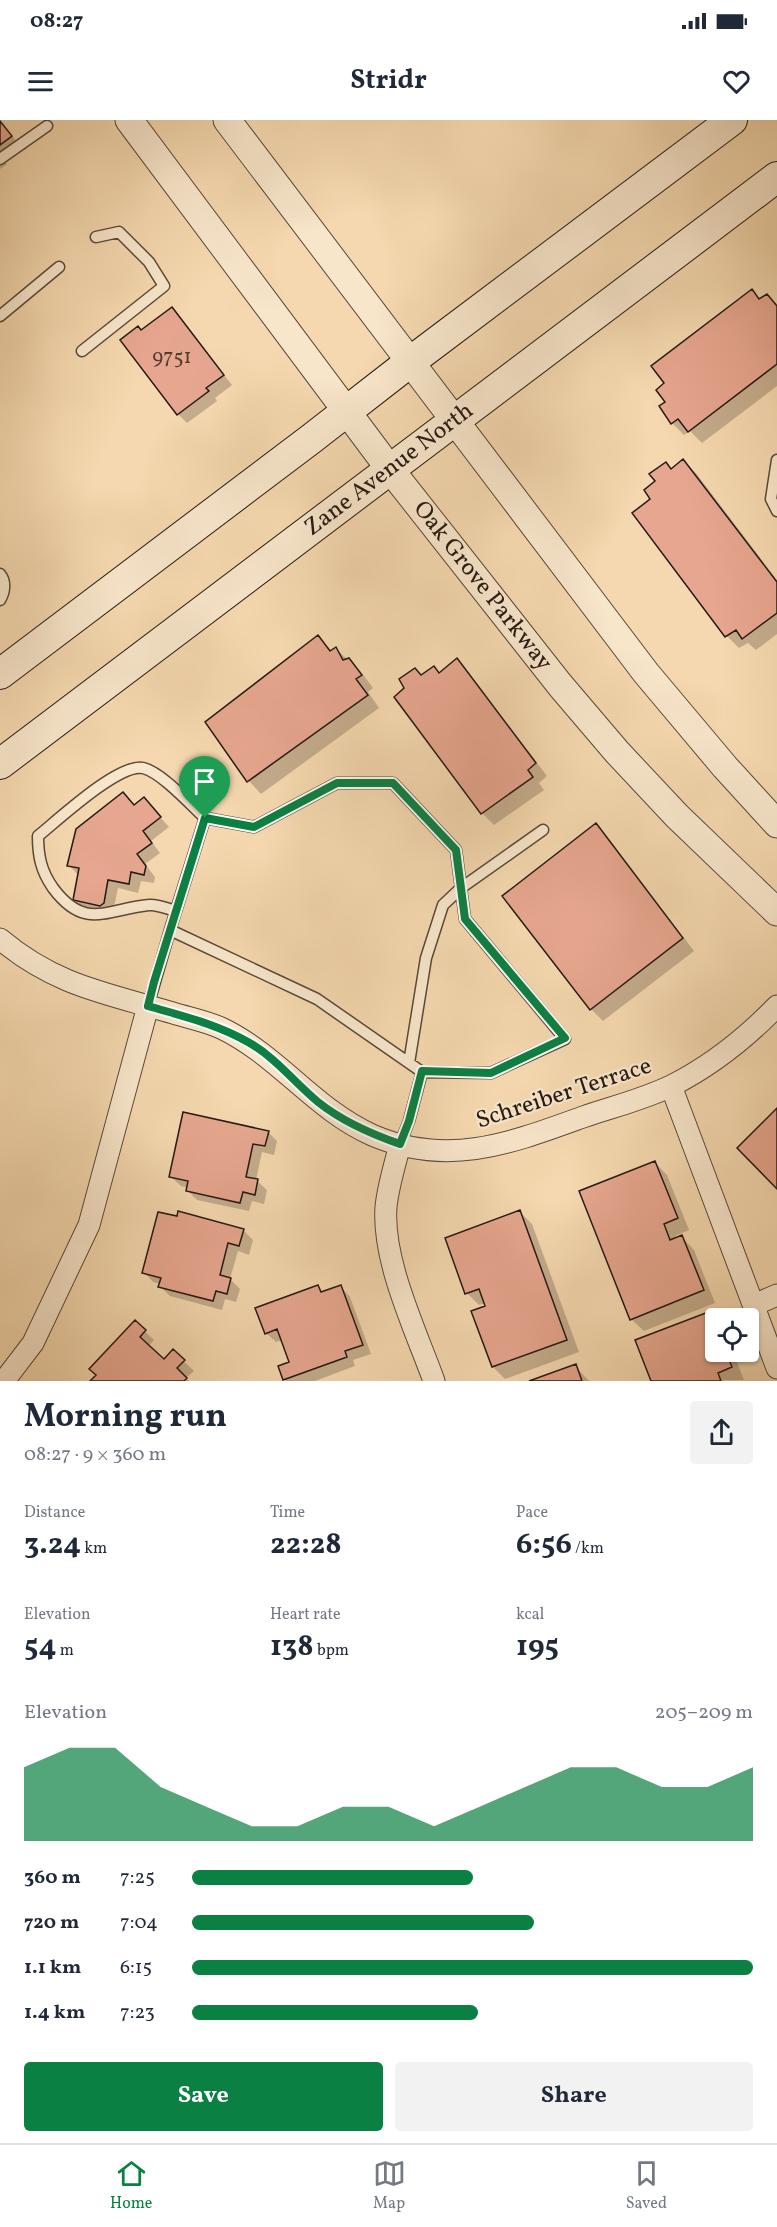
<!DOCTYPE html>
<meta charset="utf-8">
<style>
:root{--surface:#fff;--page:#f2f2f3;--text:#1f2937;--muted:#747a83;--line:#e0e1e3;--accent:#0b8043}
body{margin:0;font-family:Vollkorn,serif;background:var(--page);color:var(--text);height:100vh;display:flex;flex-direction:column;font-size:22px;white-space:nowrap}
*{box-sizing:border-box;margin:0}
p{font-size:20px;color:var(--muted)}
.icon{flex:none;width:33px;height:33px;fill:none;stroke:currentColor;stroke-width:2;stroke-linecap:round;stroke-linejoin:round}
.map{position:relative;height:1261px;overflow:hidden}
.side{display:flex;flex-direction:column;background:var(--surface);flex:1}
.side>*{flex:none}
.tools{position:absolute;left:705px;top:1188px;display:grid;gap:12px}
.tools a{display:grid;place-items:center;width:54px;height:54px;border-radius:6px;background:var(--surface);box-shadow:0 2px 4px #0004;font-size:30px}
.pin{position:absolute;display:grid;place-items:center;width:51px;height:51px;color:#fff;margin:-62px -26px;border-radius:50% 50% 50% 0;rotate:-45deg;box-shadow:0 0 6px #0007}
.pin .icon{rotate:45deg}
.round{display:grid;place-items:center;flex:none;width:63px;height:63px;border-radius:6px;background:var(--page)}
.summary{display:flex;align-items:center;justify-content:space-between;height:102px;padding:0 24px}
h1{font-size:33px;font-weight:700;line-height:45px}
.figures{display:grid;grid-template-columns:repeat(3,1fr);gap:9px;height:102px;padding:6px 24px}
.figures div{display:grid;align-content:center}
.figures b{font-size:30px;font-weight:700}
.figures small{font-size:16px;font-weight:400}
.figures p{font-size:16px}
.chart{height:168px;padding:12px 24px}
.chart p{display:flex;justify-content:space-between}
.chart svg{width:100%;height:108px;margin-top:6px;fill:var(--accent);opacity:.7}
.button{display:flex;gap:12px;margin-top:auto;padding:12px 24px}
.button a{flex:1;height:69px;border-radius:6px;background:var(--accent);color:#fff;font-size:24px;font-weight:700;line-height:69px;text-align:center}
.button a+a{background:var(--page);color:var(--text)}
ul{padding:0 24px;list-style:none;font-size:20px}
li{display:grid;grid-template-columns:96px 72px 1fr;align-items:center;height:45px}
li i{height:15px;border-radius:8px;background:var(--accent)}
.status{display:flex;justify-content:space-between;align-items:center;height:42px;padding:0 30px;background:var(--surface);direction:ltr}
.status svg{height:16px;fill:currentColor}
header{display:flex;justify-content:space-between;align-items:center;height:78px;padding:0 24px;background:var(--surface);font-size:27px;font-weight:700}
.dock{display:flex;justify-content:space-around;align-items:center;height:84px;border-top:2px solid var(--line);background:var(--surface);font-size:16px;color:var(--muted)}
.dock a{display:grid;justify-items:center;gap:3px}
.dock .selected{color:var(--accent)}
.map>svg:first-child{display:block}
</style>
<div class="status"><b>08:27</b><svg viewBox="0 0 49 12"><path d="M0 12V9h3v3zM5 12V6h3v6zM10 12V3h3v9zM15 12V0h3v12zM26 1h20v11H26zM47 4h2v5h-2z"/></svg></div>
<header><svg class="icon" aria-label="menu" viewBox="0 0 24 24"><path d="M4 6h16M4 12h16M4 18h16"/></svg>Stridr<svg class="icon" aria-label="heart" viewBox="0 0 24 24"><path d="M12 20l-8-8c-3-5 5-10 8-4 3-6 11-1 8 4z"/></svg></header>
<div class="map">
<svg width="777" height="1261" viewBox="0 0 777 1261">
<rect width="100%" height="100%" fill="#f5d8af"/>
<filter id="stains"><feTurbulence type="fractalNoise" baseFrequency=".00333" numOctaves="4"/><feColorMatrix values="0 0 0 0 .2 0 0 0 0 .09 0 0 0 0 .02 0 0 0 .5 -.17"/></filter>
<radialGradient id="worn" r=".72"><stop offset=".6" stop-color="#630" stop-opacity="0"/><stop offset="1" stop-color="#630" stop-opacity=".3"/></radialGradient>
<!-- shadow -->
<path fill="#0003" d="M0,0l20,26 -17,13 4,5 -7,5z
M767,176l10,10v80l-75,57 -12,-12 -6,4 -12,-12 -11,-16 99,-107z
M172,189l60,76 -17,13 2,3 -30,22 -9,-9 -36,-82z
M683,341l13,12 81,107v54l-21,16 -8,-7 -9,5 -12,-12 -75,-137z
M318,517l14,14 4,-2 25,23 12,16 -5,4 11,16 -118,86 -12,-13 -42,-59z
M457,540l12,13 78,103 -8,7 5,7 -50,35 -12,-12 -61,-136 18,-3z
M144,679l25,28 -18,14 9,12 -15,11 10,13 -1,6 -13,-2 -3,12 -20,-5 -5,24 -29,-3 -10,-10 4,-24 -9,-10z
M595,705l13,13 86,113 -91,70 -12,-12z
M268,1012l9,9 -3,14 -12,-3 -6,28 11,10 -3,14 -12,-3 -3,10 -52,-11 -9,-9v-3l-7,-2 -10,-9z
M655,1043l12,12 22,55 -14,6 1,3 6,-2 12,13 21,53 -71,28 -13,-12z
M520,1092l12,12 47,128 -74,27 -12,-12 -7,-64 -7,2 -12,-12z
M243,1110l10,10 -4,15 -11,-4 -8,28 10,10 -4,13 -11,-3 -3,11 -52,-14 -10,-10 1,-2 -8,-2 -9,-10z
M318,1167l6,6 17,-6 9,10 21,57 -18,6 2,6 -40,15h-29l-2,-2 7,-16 -8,-23 -7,2 -10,-9z
M710,1193l6,5v34h17l11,28 -92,1 -15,-41z
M135,1202l19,18 -6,7 16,14 9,-10 21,20 -8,7 3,3h-97z
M575,1246l14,15h-56z"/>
<!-- building -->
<path fill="#e6a68f" stroke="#251913" stroke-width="1.5" d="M0,1l12,15 -12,9z
M752,169l7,10 8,-5 10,12v58l-89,68 -10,-13 -7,5 -12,-18 6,-4 -9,-12 8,-7 -13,-17z
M172,187l52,68 -18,13 3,3 -32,24 -57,-75 18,-14 3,4z
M683,339l94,123v31l-35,26 -6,-9 -11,7 -93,-124 18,-14 -6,-9 11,-9 -6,-7 17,-12 5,7z
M318,515l12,16 6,-4 7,13 6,-2 13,17 -6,4 12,16 -121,87 -42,-60z
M457,538l79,105 -8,7 5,7 -52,37 -87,-117 10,-9 -5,-9 16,-11 6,7 13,-9 5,7z
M123,672l11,13 10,-8 17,20 -18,14 9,12 -15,11 9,12 -2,9 -13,-3 -2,12 -21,-4 -4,23 -4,3 -27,-6 6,-32 -12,-2 9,-37z
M596,703l87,115 -93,72 -88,-114z
M777,988v81l-40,-41z
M183,992l86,19 -4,15 -12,-2 -7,33 12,2 -3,16 -12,-3 -3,11 -54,-12 2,-10 -19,-4z
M655,1041l23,57 -14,6 6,16 12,-5 22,55 -74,30 -51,-129z
M520,1090l47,130 -75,27 -21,-56 14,-5 -6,-17 -14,5 -20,-56z
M178,1091l66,18 -5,17 -11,-3 -8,32 11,3 -4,16 -11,-3 -3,10 -55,-14 3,-9 -19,-5 16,-61 19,4z
M318,1165l3,7 20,-7 22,60 -18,6 2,6 -64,23 -5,-14 11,-4 -12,-33 -12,5 -10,-26z
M711,1191l5,12v29h10l6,15 -14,6 3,8h-70l-16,-41z
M135,1200l11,10 -6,7 24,22 9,-10 12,11 -8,8 10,10 -3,3h-94l6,-6 -7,-6z
M576,1244l6,17h-53z"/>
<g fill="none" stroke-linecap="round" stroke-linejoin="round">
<!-- service casing -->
<g stroke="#59493a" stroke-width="13">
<path id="service" d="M0,39l47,-33
M0,196l59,-49
M82,231l82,-65 -15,-24 -30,-30 -23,5
M777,340l-6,39 6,12
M0,454c6,7 5,18 0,26
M176,791c-8,-2 -19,-7 -27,-6 -42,4 -64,26 -96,-17 -12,-17 -15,-32 -15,-52 21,-17 81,-73 105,-68 18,4 48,37 62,50
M148,886l22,-76
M409,943l17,-105 17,-53 18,-17 82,-58
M400,1024l9,-23 13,-49 -105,-73 -147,-69 35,-112 49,9 83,-44h56l63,67 9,69 100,120 -74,34 -69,-1"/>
</g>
<!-- minor casing -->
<g stroke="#59493a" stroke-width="23">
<path id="minor" d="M0,819c56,47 106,54 173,74 16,5 33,8 48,15 57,27 93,81 151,107 76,33 139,8 211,-18 29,-10 62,-18 90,-32 39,-20 74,-48 104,-79
M671,966l106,282
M400,1024c-5,21 -12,42 -14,63 -4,54 30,124 48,174
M754,1185l23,-10
M4,1261l29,-38 56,-118 59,-219"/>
</g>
<!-- tertiary casing -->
<g stroke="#59493a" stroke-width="29">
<g id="tertiary">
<path id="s1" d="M129,0l260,348 171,217 57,67 60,64 100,96"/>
<path d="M227,0l419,553 79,94 52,57"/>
</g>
</g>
<!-- secondary casing -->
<g stroke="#251913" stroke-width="32">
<g id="secondary">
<path d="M0,554l311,-235 99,-77 322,-242"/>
<path id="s2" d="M0,644l777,-587"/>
</g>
</g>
<!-- service -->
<use href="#service" stroke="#f8e6cb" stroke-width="10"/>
<!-- minor -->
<use href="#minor" stroke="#f8e6cb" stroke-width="21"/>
<!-- tertiary -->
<use href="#tertiary" stroke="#f8e6cb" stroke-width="27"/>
<!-- secondary -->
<use href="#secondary" stroke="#f8e6cb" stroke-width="30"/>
</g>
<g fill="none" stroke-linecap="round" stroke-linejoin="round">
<!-- route casing -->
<g stroke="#fff" stroke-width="12">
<path id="route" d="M337,663h56l63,67 9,69 100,119 -74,35 -69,-2 -13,50 -9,23c-29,-10 -57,-22 -82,-42 -23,-19 -43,-45 -70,-60 -31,-18 -66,-26 -100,-36l6,-24 51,-164 49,9z"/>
</g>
<!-- route -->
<use href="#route" stroke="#0b8043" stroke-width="8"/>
</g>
<g text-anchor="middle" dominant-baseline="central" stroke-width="4.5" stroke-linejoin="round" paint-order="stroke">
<!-- number labels -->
<g font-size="21" fill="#553c32">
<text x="172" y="237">9751</text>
</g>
<!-- street labels -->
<g font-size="24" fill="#251913" stroke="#f8e6cb">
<text stroke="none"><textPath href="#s2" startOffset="488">Zane Avenue North</textPath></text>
<text stroke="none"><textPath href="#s1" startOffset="585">Oak Grove Parkway</textPath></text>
<text transform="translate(564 974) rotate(-18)">Schreiber Terrace</text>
</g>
</g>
<rect width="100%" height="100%" filter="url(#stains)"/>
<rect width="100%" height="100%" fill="url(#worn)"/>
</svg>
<div class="tools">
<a><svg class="icon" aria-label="locate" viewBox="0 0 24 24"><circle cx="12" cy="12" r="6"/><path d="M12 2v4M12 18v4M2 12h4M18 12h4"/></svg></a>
</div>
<div class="pin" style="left:205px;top:698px;background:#1e9e55"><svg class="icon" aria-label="arrive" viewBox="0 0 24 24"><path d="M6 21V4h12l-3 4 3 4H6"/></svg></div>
</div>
<section class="side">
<div class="summary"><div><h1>Morning run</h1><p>08:27 · 9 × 360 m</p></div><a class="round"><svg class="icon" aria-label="share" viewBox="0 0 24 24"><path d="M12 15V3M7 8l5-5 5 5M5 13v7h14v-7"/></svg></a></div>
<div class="figures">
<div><p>Distance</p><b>3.24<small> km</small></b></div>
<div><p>Time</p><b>22:28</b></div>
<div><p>Pace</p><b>6:56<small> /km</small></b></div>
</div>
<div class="figures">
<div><p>Elevation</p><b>54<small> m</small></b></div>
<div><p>Heart rate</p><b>138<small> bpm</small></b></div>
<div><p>kcal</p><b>195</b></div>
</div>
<div class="chart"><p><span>Elevation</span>205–209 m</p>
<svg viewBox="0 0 160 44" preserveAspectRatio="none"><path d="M0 44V14L10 6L20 6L30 22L40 30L50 38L60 38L70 30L80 30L90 38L100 30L110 22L120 14L130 14L140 22L150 22L160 14V44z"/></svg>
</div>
<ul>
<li><b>360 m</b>7:25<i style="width:50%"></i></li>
<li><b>720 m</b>7:04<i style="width:61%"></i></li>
<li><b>1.1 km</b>6:15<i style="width:100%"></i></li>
<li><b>1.4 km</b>7:23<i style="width:51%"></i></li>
</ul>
<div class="button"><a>Save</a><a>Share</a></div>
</section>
<nav class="dock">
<a class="selected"><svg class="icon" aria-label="home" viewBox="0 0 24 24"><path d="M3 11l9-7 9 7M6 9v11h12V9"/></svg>Home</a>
<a><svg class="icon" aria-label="map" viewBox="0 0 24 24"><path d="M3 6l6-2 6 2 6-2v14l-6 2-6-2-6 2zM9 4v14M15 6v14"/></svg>Map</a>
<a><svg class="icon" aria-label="saved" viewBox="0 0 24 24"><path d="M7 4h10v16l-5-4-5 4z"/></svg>Saved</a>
</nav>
